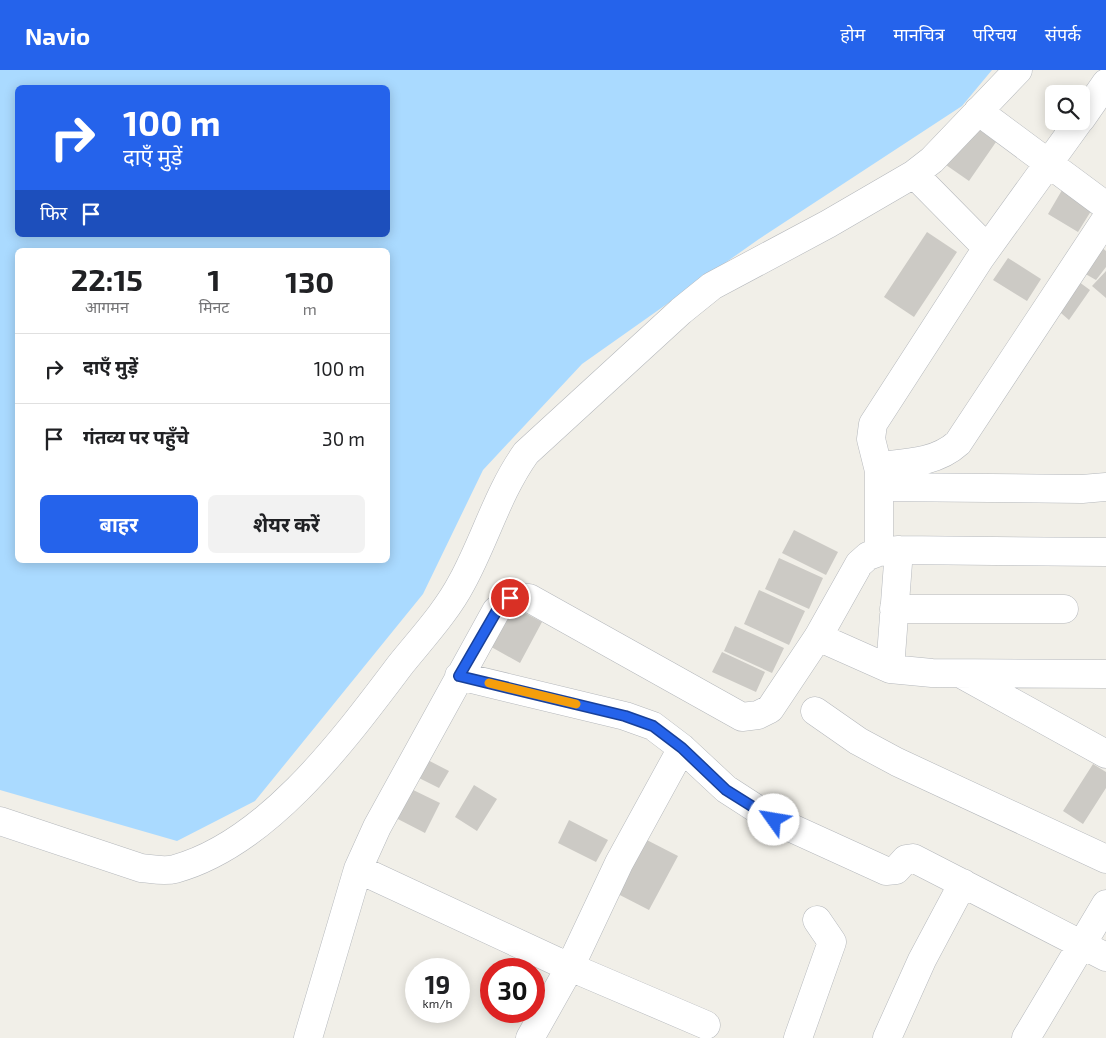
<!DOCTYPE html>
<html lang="hi">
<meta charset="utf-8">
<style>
:root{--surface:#fff;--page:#f2f2f2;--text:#202124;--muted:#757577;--line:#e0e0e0;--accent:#2563eb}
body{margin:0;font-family:"Exo 2","Noto Sans Devanagari",sans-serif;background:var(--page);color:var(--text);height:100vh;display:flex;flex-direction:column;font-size:19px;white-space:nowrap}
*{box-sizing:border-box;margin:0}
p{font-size:16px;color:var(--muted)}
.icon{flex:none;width:28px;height:28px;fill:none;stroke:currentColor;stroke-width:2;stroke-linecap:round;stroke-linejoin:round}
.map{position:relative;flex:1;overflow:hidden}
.details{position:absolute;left:15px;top:178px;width:375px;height:315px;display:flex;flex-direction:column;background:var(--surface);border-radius:8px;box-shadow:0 2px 12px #0003}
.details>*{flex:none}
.hud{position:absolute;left:15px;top:15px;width:375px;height:152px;border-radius:8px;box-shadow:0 2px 12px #0003;background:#2563eb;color:#fff;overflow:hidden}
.tools{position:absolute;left:1045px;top:15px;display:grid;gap:10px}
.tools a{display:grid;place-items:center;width:45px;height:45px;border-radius:8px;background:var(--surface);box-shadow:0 2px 12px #0003;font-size:25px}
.speed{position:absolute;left:405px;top:888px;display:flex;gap:10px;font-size:25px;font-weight:700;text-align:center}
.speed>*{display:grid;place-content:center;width:65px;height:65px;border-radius:50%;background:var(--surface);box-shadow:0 2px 12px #0003;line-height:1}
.speed small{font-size:12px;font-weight:400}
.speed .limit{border:8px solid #d22;background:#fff;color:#111}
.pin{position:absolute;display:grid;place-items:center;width:42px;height:42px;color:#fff;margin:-21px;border:2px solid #fff;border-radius:50%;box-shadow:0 1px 5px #0007}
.me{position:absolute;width:55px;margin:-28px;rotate:302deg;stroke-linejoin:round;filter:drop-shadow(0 0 4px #0008)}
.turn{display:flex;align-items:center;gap:18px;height:105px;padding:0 25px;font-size:22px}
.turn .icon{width:65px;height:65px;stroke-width:2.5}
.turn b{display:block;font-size:35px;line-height:42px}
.then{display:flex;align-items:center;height:48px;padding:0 25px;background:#0003;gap:10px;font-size:19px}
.eta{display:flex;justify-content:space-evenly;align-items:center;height:85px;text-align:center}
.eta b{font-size:30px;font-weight:700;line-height:35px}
.action{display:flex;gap:10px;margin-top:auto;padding:10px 25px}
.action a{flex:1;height:58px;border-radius:8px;background:var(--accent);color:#fff;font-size:20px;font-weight:700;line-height:58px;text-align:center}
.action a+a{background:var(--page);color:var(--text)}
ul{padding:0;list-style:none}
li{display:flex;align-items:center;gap:15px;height:70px;padding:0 25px;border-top:1px solid var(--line)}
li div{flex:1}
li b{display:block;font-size:19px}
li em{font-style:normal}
header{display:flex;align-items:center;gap:30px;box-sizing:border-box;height:70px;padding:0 25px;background:var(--accent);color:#fff}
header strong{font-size:24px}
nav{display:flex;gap:28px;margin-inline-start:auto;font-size:18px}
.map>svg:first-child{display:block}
.water{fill:#aadaff;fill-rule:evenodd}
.building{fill:#cccac5}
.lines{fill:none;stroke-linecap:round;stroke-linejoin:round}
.minor-casing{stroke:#b5b8bc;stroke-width:29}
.minor{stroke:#fff;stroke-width:28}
.route-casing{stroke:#184099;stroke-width:12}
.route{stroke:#2563eb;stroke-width:9}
.slow{stroke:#f59e0b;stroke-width:9}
</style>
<header>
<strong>Navio</strong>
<nav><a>होम</a><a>मानचित्र</a><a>परिचय</a><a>संपर्क</a></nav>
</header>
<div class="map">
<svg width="1106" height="968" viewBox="0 0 1106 968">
<rect width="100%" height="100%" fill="#f1efe8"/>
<path class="water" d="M0 0H992L962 36 759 169 582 294 483 400 423 524 255 731 177 771 0 720ZM18 18H388V165H18ZM18 180H388V490H18Z"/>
<path class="building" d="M974 56 996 72 969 111 946 95Z
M1065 115 1096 133 1078 162 1048 144Z
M927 162 957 182 914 247 884 227Z
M1100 176 1106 181V197L1096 210 1082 202Z
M1008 188 1041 209 1027 231 993 210Z
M1106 201V228L1092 216Z
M1075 209 1090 220 1069 250 1054 237Z
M794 460 838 482 826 505 782 483Z
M779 488 823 508 809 539 765 519Z
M759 520 805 541 789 575 744 554Z
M508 534 542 552 520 593 486 574Z
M735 556 784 578 772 603 724 581Z
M722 582 765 602 756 622 712 602Z
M418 685 449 701 439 718 409 703Z
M1093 694 1106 702V718L1083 754 1063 741Z
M474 715 497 729 477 761 455 747Z
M407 717 440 733 425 763 392 746Z
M569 750 608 770 596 792 558 773Z
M641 767 678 786 649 840 612 821Z"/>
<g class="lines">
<defs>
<path id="minor" d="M978 41 1106 136
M1081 49 1106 13
M914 104 987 178
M878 396C906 393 936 393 958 373L1106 149
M879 417 1082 419 1106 417
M879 482V401L871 369 873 354 981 187 1079 51
M894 539H1064
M818 567 890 599 932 603 1106 604
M890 599 899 480
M963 605 1106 684
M459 606 625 646 653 656 682 678 726 719 774 750 886 801 896 800 906 789 913 788 1106 887
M815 641 858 671 897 692 1106 789
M0 751 141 798C152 799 164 802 175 799 269 773 345 668 401 594 422 568 447 541 462 512 485 470 498 422 526 383L681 241 712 216 828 154 914 104 932 90 1018 0
M358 799 556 891 706 955
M308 968 358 799 377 757 496 541 510 528H529L742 647 758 645 770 639 818 567 859 494 868 486 879 482 899 480 1106 482
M530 968 570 897 619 793 682 678
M798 968 832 872 817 850
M887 968 922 890 963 813
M1026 968 1106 834"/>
</defs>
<use href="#minor" class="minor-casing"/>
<use href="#minor" class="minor"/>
</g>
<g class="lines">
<defs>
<path id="route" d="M510 528 496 542 459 606 625 646 653 656 682 678 726 720 774 750"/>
</defs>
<use href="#route" class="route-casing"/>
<use href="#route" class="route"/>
<path class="slow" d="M489 613 576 634"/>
</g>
</svg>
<div class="tools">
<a><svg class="icon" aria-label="search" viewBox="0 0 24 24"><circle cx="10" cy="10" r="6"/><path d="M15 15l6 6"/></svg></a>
</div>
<div class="speed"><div>19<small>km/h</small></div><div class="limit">30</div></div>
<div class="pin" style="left:510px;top:528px;background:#d93025"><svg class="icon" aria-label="arrive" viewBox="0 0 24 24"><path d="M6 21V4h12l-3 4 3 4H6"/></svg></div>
<svg class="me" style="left:774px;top:750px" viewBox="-20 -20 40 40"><circle r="19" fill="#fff"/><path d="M0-13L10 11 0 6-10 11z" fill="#2563eb"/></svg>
<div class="hud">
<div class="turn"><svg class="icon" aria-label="right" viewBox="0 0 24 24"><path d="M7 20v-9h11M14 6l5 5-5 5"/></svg><div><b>100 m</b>दाएँ मुड़ें</div></div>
<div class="then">फिर<svg class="icon" aria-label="arrive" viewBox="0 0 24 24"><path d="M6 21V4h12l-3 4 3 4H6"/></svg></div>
</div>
<section class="details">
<div class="eta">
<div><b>22:15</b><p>आगमन</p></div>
<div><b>1</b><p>मिनट</p></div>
<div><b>130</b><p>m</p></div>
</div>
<ul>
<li><svg class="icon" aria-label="right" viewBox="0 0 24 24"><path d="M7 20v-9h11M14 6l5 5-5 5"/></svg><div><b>दाएँ मुड़ें</b></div><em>100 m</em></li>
<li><svg class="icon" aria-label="arrive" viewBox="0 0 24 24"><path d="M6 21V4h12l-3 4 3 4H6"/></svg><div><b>गंतव्य पर पहुँचे</b></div><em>30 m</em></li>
</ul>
<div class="action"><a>बाहर</a><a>शेयर करें</a></div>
</section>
</div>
